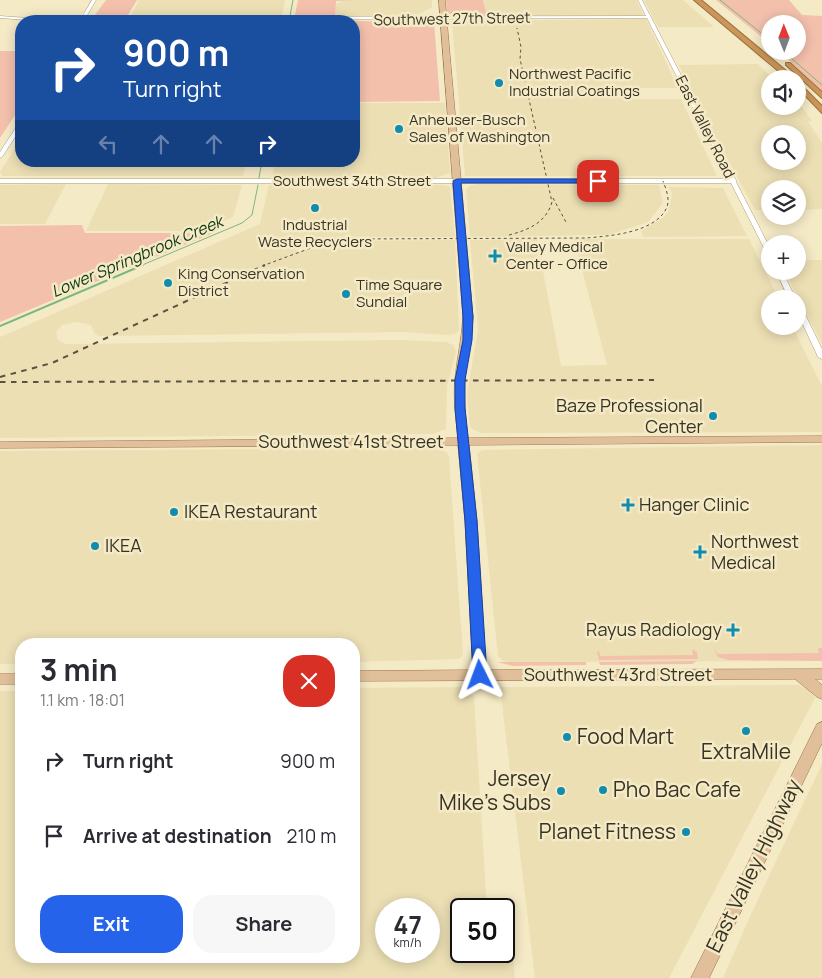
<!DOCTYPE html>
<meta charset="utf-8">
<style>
:root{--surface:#fff;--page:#f7f7f7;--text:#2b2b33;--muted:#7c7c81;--accent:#2563eb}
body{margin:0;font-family:Manrope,sans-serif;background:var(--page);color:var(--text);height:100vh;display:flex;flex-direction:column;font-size:19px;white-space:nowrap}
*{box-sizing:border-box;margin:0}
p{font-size:16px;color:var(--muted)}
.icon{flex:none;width:28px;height:28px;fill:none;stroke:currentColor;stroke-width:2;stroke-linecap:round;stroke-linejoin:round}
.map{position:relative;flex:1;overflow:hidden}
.side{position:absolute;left:15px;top:638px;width:345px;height:325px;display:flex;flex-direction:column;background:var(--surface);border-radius:20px;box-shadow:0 2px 12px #0003}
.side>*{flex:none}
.top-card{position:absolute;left:15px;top:15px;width:345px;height:152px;border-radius:20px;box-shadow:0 2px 12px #0003;background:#1a4fa0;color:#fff;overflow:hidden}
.needle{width:32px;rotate:359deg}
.fabs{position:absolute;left:761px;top:15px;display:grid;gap:10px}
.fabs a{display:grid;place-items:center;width:45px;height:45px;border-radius:50%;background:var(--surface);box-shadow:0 2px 12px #0003;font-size:25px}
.speed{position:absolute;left:375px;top:898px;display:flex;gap:10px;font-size:25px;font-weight:700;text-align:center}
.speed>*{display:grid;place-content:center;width:65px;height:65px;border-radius:50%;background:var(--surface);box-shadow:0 2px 12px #0003;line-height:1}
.speed small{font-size:12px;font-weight:400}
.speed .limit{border:2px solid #111;border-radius:8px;background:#fff;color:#111}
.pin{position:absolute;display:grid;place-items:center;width:42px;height:42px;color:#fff;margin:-21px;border-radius:10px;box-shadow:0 2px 8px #0006}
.me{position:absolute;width:55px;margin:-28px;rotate:357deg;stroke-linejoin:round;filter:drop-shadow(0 0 4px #0008)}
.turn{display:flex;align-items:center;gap:18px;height:105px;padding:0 25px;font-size:22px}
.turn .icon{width:65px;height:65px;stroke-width:2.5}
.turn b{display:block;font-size:35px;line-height:42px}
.lanes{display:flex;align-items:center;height:48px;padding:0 25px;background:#0003;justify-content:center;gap:25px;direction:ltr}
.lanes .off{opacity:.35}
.round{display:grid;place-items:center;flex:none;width:52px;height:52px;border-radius:20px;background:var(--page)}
.headline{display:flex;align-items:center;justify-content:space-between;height:85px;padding:0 25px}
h1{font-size:30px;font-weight:700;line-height:38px}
.button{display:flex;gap:10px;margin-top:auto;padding:10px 25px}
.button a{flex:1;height:58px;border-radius:20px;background:var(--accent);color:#fff;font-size:20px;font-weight:700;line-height:58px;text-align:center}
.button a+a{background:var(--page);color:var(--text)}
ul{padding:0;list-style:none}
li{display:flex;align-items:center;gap:15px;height:75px;padding:0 25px}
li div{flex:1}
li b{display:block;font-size:19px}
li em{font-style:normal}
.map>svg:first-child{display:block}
.built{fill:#ecdfb4;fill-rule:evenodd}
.green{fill:#f3c0ac}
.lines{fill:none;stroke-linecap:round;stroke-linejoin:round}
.stream-far1{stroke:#7cb77e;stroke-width:1}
.stream{stroke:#7cb77e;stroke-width:2}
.minor-casing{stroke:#aa9f7d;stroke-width:1}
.major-casing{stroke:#987346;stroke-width:1}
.highway-casing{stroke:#987346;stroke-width:2}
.minor{fill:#fff;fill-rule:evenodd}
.major{fill:#e1bf9a;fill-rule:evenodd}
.highway{fill:#cd9557;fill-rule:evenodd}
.rail-far1{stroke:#585341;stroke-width:1;stroke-dasharray:3 3;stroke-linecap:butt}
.rail{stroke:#585341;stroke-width:2;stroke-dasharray:5.5 5.5;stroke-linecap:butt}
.route{fill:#2563eb;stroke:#184099}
.poi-dot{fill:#108cae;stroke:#f5eac6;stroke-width:2}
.labels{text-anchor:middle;stroke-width:5;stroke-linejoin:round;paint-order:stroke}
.far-street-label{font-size:15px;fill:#373325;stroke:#f5eac6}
.far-poi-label{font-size:15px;fill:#373325;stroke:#f5eac6;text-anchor:start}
.far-water-label{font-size:16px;font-style:italic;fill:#0d3812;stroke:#f5eac6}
.poi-label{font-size:18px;fill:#373325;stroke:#f5eac6;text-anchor:start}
.street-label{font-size:18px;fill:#373325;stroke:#f5eac6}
.near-poi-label{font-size:21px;fill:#373325;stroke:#f5eac6;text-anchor:start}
.near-street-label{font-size:21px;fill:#373325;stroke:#f5eac6}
</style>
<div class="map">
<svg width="822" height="978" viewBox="0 0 822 978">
<rect width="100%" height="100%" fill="#f5eac6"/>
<path class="built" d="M139 0H285L282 15 131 16Z
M345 0H432V7L419 14 403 18H335L336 4Z
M483 0H636L643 14 639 16 487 17Z
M644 0H683L714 27H658Z
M646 19 678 88H628L632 99H681L717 176H465L452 21Z
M758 64 774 79H770V106H798V101L812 121 808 122 822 142V209L798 210V189H770V210H755L694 97 679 65ZM770 134H798V161H770Z
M354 103H445L450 173 435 178H272L275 161H354Z
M21 139V161H247L243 176H3L0 172Z
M66 184 45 224H0V185Z
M108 184 242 185 233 217 202 231H86Z
M477 184 659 185 663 203 648 222 608 235 470 237 466 190 469 186Z
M269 185H443L450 187 455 237H355L317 243 295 250 299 252 323 245 349 241 455 240 459 330 455 334 448 335 403 332 99 336 95 334 91 325 77 322 62 325 56 332 58 340 66 344 400 340 446 342 453 345 456 352 447 386 446 429 433 434 0 438V337L260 224Z
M669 187 723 188 747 236 643 237 641 231 664 217 669 210 672 194Z
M537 239 561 366 607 365 574 239H749L779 299H770V326H792L822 386V432L481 433 474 430 470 427 467 394 478 330 470 240Z
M798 260H822V344L784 271H798Z
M822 445V661L510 662 503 661 498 656 477 454 482 450Z
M431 448 446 452 449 457 463 655 459 659 354 662V644H21V664H0V451Z
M799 685 808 690 815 698 669 978H535L500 687Z
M461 687 468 689 474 698 487 909H461V951H504V919H509L515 978H0V691H21V956H354V688ZM386 909H429V951H386Z
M822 764V978H723L752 912Z"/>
<path class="green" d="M106 0H137L128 15H95Z
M298 0H356L336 1 335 18 295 15Z
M446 0H483L487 17 447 15Z
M716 0H789L802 15 822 16V91L779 51H798V24H770V44Z
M89 20H281L88 21Z
M354 21 434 22 440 101 354 102Z
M0 51H21V106L0 138Z
M82 225 85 233H213L0 322V226Z
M714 648 718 654 819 653 818 648H822V661L728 660 718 657Z
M692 649 697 652 698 659 599 660 597 652 599 651 600 656 693 655Z
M697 661 692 664 600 665 599 662Z
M497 662H586V665L513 666Z"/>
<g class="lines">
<path class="stream-far1" d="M720 0 770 40
M290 16 293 0
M783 51 822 85
M259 178 262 161
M140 266 242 223 252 215 258 185"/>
<path class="stream" d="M0 326 143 265"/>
<defs>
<path id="minor" d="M92 0H96L86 17 646 16 638 0H642L735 179 737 181 736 182 770 248V256L767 254 731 183H0V179H729L647 18 85 20 80 21V20H28L0 18V16L28 18 82 17Z
M21 122V128L2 157 0 158V152L19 123Z
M776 271H782L796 299H789Z
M798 306 802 308 822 349V359L818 357 798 314Z"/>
<path id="major" d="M439 0H445L473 317C472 338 467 358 465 379 463 399 466 419 468 438L822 436V442L469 445 477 521 486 670 822 669V679H815L822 685V699L817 697 795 679 354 681V671L473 670 465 521 458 445 0 448V442L458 438C456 419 453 399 455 379 457 358 462 338 463 317Z
M0 674H21V684H0Z
M822 722V743L709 978H691L817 724Z"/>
<path id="highway" d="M694 0H701L796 79H788Z
M786 63H790L822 92V98L786 65Z
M798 82 822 106V113L798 88Z"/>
</defs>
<use href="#minor" class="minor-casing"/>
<use href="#major" class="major-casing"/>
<use href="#highway" class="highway-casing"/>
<use href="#minor" class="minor"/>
<use href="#major" class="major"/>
<use href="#highway" class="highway"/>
<path class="rail-far1" d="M553 198 567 224
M509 235C528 230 546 223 552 202L520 59 521 47 517 28
M262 266 319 245 352 239 586 238C609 236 656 233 667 207 670 199 666 189 663 181"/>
<path class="rail" d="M0 377 52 363 265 265
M0 382 654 380"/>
</g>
<path class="route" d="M457 179H598L602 181 598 183H461L473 317 472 340 465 380V408L477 521 487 675 485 679H475L473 675 465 521 455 408V380L463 340V317L453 181Z"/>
<g class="poi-dot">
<circle cx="499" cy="83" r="5"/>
<circle cx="399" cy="129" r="5"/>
<circle cx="315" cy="208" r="5"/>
<path d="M492.5 248.5h5v5h5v5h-5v5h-5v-5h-5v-5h5z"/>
<circle cx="168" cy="283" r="5"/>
<circle cx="346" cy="294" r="5"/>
<circle cx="713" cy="416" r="5"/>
<path d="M625.5 497.5h5v5h5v5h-5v5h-5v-5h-5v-5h5z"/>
<circle cx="174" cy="512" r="5"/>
<circle cx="95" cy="546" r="5"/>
<path d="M697.5 544.5h5v5h5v5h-5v5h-5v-5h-5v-5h5z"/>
<path d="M730.5 622.5h5v5h5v5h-5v5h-5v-5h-5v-5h5z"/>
<circle cx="746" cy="731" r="5"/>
<circle cx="567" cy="737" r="5"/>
<circle cx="603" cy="790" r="5"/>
<circle cx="561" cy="791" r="5"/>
<circle cx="686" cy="832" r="5"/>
</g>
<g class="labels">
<g class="far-street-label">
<text transform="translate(452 19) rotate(-1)" y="5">Southwest 27th Street</text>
<text transform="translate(705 127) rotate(63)" y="5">East Valley Road</text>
<text x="352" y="186">Southwest 34th Street</text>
</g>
<g class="far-poi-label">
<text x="509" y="79">Northwest Pacific<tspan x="509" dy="17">Industrial Coatings</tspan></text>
<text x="409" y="125">Anheuser-Busch<tspan x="409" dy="17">Sales of Washington</tspan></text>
<text x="315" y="230" text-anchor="middle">Industrial<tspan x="315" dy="17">Waste Recyclers</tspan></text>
<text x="506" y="252">Valley Medical<tspan x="506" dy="17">Center - Office</tspan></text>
<text x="178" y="279">King Conservation<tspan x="178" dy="17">District</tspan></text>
<text x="356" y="290">Time Square<tspan x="356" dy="17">Sundial</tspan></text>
</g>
<g class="far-water-label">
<text transform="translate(137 256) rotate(-23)" y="6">Lower Springbrook Creek</text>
</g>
<g class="poi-label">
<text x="703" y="412" text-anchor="end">Baze Professional<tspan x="703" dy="21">Center</tspan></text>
<text x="639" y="511">Hanger Clinic</text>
<text x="184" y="518">IKEA Restaurant</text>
<text x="711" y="548">Northwest<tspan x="711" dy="21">Medical</tspan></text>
<text x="105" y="552">IKEA</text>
<text x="722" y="636" text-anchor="end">Rayus Radiology</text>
</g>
<g class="street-label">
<text x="351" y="448">Southwest 41st Street</text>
<text x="618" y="681">Southwest 43rd Street</text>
</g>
<g class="near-poi-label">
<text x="577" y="744">Food Mart</text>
<text x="746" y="759" text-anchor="middle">ExtraMile</text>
<text x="551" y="786" text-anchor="end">Jersey<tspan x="551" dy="24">Mike's Subs</tspan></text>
<text x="613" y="797">Pho Bac Cafe</text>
<text x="676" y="839" text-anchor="end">Planet Fitness</text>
</g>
<g class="near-street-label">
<text transform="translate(754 866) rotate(-64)" y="7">East Valley Highway</text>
</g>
</g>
</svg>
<div class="fabs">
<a><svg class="needle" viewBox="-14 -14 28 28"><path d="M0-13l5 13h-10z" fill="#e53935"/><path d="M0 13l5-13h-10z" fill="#7c7c81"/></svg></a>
<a><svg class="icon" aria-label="sound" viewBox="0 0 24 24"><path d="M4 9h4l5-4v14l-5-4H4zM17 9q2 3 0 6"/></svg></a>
<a><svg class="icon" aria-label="search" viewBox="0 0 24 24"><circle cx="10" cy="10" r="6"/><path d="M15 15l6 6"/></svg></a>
<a><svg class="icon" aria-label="layers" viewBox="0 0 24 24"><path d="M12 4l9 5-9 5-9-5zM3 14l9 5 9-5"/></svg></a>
<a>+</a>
<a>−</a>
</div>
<div class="speed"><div>47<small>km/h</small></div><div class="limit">50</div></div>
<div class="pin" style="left:598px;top:181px;background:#d93025"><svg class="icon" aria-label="arrive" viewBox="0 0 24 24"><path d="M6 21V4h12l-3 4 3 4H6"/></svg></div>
<svg class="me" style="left:480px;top:675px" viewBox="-20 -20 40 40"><path d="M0-17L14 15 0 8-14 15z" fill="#2563eb" stroke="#fff" stroke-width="4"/></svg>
<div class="top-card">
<div class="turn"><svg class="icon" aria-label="right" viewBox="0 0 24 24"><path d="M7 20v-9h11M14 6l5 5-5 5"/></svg><div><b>900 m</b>Turn right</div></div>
<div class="lanes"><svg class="icon off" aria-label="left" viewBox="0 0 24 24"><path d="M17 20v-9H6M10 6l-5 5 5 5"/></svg><svg class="icon off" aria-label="ahead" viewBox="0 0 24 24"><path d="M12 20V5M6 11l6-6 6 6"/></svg><svg class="icon off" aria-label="ahead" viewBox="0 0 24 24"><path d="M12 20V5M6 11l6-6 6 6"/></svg><svg class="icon" aria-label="right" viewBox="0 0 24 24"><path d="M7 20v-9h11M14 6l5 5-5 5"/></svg></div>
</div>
<section class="side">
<div class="headline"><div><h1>3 min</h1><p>1.1 km · 18:01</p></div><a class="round" style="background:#d93025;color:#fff"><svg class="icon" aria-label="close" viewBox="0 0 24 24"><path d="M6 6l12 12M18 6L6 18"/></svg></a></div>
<ul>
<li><svg class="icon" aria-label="right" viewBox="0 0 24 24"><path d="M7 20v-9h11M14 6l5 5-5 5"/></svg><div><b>Turn right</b></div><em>900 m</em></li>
<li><svg class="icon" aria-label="arrive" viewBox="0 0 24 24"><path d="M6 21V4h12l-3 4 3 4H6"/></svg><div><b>Arrive at destination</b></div><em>210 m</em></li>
</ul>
<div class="button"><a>Exit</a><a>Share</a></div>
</section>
</div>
